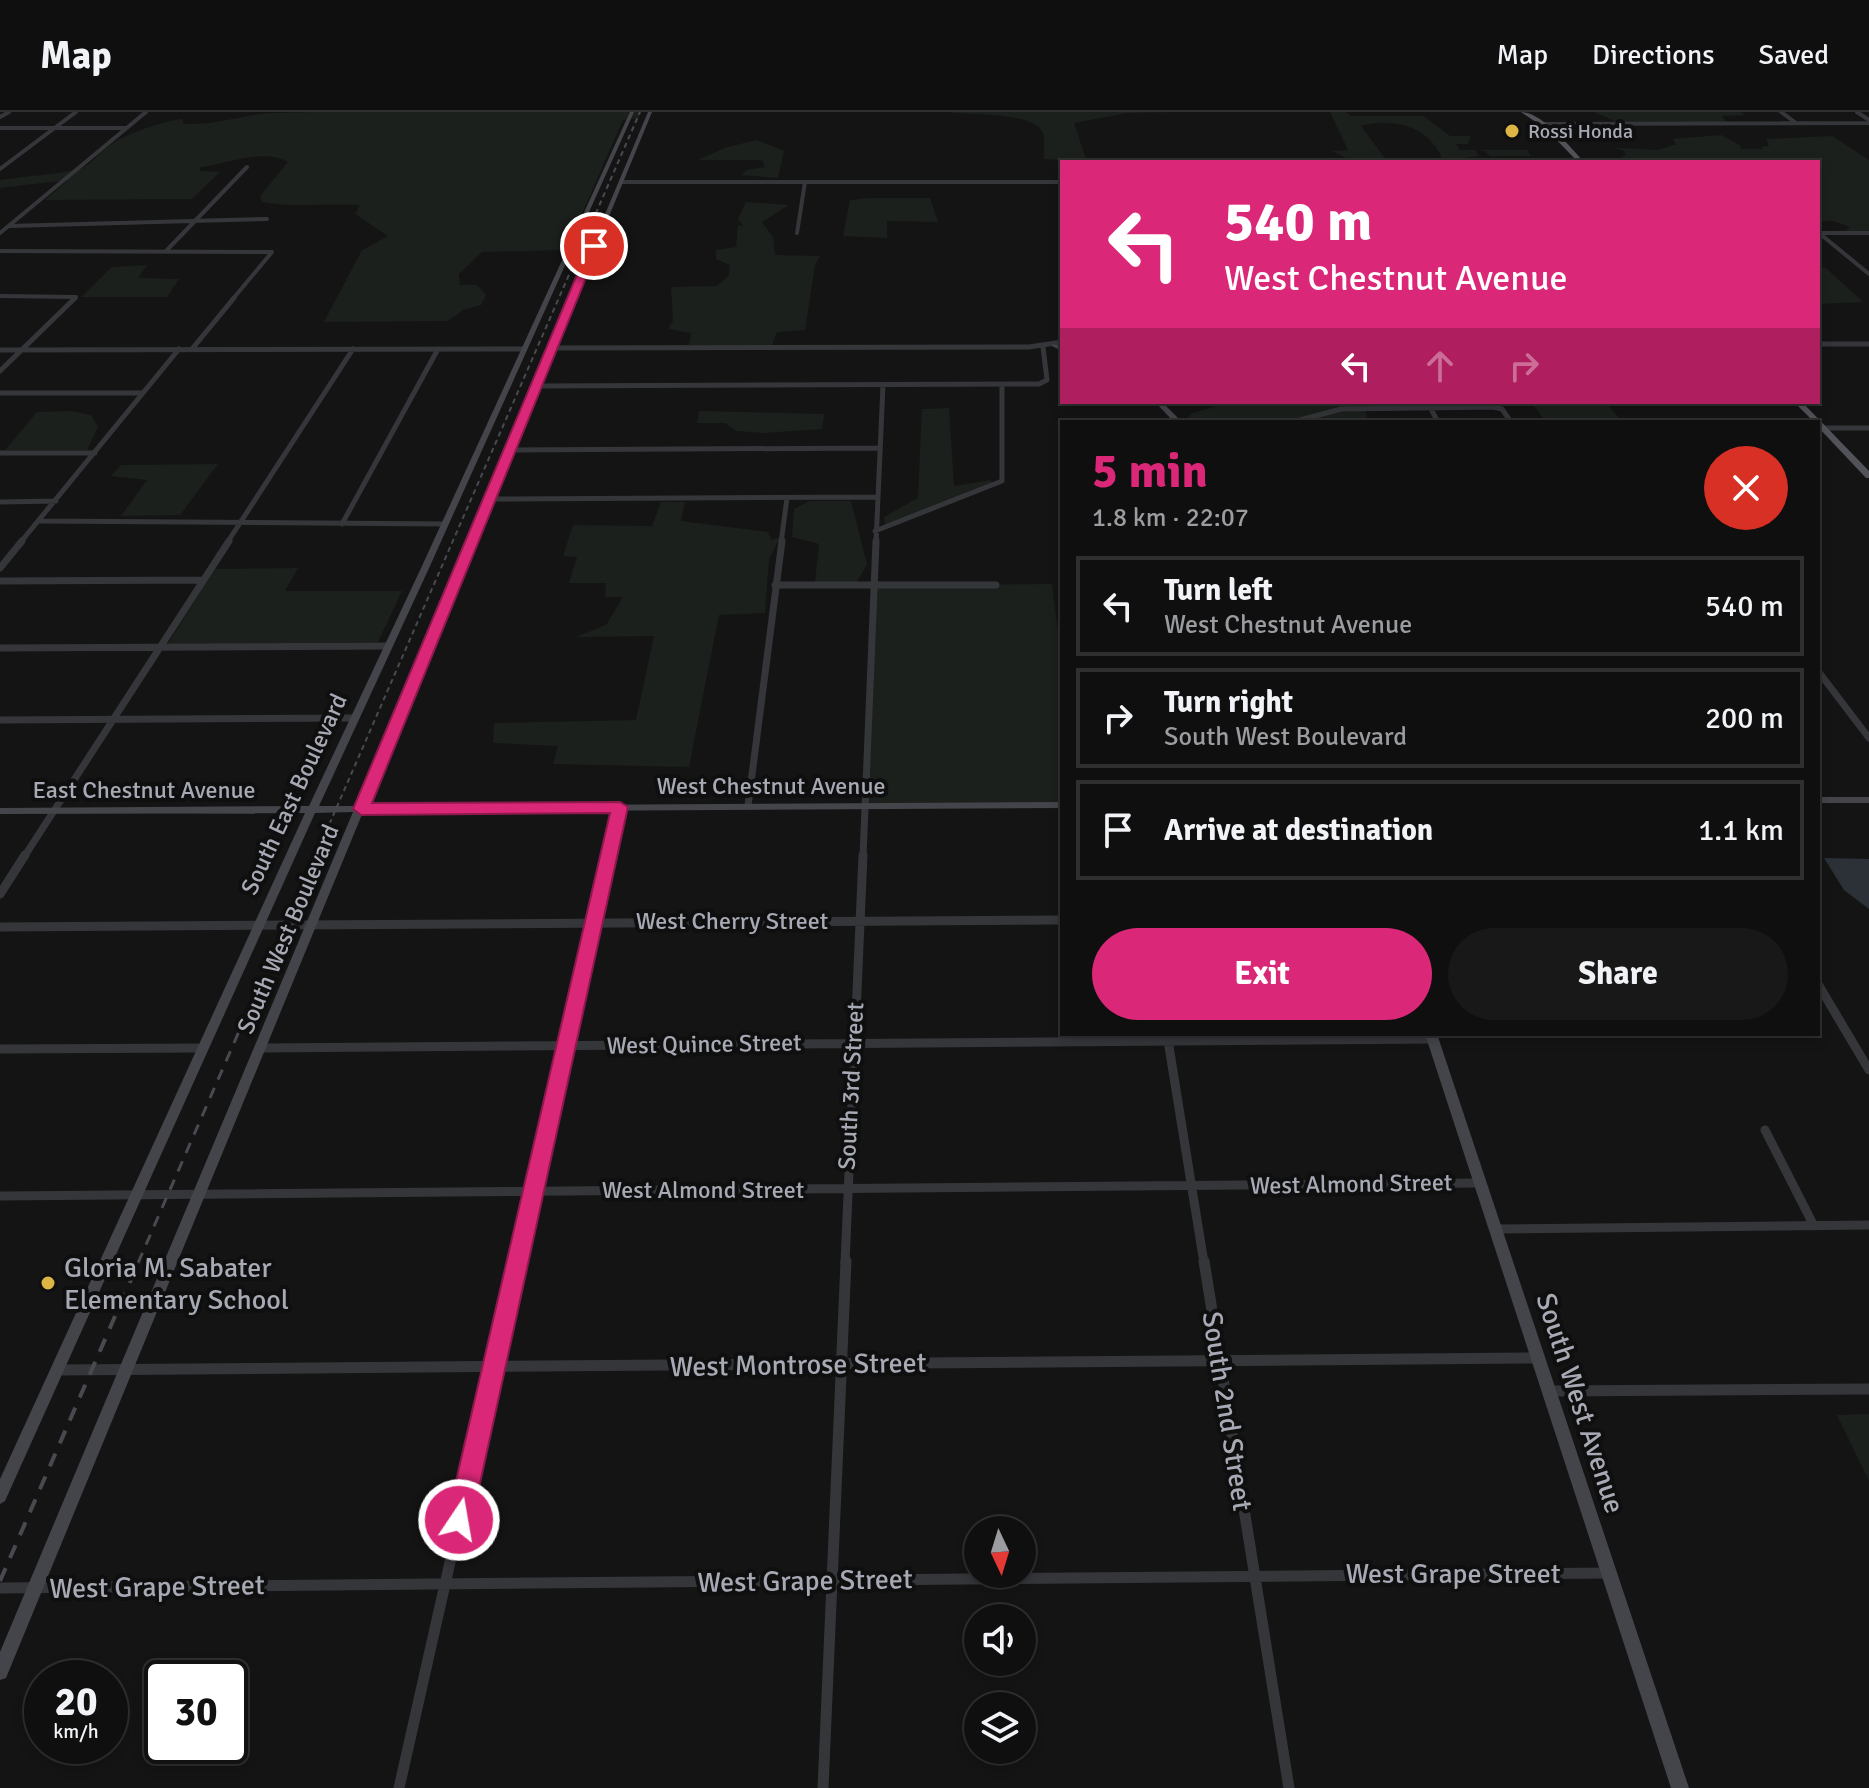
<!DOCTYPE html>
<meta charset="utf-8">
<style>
:root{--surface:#0f0f10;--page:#181819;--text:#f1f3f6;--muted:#9b9c9f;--line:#2f2f30;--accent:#db2777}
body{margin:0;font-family:Signika,sans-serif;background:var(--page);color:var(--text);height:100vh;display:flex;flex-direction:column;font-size:30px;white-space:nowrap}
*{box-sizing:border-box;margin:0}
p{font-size:26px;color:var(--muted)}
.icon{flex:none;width:44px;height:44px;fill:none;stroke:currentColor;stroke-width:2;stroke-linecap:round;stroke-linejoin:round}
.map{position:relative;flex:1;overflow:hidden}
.sheet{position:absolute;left:1060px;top:308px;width:760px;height:616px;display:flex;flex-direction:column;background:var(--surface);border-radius:0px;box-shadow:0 4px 12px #0003,0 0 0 2px var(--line)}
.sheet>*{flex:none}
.top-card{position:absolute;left:1060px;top:48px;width:760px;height:244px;border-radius:0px;box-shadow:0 4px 12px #0003,0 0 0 2px var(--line);background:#db2777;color:#fff;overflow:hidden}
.needle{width:52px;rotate:176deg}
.tools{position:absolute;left:964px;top:1404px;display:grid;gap:16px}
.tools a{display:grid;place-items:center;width:72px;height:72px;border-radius:50%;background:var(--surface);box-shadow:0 4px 12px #0003,0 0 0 2px var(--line);font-size:40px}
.speed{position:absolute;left:24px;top:1548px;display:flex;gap:16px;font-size:40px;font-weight:700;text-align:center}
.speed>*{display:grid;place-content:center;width:104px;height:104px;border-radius:50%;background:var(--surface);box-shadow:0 4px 12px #0003,0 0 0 2px var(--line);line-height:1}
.speed small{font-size:20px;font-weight:400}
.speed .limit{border:4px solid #111;border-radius:12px;background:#fff;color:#111}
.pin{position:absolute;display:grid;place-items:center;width:68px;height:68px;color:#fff;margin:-34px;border:4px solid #fff;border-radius:50%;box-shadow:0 2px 8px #0007}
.me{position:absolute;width:88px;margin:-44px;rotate:12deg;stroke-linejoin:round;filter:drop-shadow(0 0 6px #0008)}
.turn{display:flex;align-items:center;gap:28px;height:168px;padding:0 32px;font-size:36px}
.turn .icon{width:104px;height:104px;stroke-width:2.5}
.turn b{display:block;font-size:56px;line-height:68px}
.lanes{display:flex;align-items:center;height:76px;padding:0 32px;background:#0003;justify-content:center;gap:40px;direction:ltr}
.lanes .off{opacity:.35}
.round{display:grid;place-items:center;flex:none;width:84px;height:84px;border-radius:42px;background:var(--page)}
.overview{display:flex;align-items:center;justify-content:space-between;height:136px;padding:0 32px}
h1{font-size:48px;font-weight:700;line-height:60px;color:var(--accent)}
.primary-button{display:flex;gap:16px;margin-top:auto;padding:16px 32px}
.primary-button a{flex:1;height:92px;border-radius:48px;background:var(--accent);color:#fff;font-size:32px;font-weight:700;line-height:92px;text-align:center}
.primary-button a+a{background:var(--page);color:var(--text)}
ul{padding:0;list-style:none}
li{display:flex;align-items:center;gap:24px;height:100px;margin:0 16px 12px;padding:0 16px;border:4px solid var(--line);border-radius:0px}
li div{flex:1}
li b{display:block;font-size:30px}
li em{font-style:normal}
header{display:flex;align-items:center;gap:48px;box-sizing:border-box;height:112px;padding:0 40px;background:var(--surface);border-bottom:2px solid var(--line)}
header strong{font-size:38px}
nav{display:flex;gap:44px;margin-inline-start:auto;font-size:28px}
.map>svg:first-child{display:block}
.green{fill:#1b201c}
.water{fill:#2c3138}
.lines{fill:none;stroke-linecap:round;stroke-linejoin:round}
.street-far4{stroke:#35363a;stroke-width:4}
.street-far3{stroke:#35363a;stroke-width:5}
.street-far2{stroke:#35363a;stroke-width:7}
.street-far1{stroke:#35363a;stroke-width:9}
.street{stroke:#35363a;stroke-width:11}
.secondary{fill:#44454a;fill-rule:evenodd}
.primary{fill:#525359;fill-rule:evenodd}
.rail-far2{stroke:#494a4f;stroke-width:2;stroke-dasharray:5 4;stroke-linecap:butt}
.rail-far1{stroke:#494a4f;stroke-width:3;stroke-dasharray:11 9;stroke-linecap:butt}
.rail{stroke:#494a4f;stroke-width:4;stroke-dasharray:14 11;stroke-linecap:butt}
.route{fill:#db2777;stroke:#8e194d;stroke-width:2}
.poi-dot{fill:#ddb545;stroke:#0f0f10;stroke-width:3}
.labels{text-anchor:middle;stroke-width:8;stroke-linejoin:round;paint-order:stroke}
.far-poi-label{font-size:20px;fill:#a7aab4;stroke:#0f0f10;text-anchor:start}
.street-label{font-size:24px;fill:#a7aab4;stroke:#0f0f10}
.near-poi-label{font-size:28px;fill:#a7aab4;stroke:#0f0f10;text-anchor:start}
.near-street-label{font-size:28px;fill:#a7aab4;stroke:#0f0f10}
</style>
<header>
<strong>Map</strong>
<nav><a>Map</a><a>Directions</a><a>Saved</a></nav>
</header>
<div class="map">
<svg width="1869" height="1676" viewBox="0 0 1869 1676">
<rect width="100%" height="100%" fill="#141415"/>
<path class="green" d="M312 0H641L639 6 623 8 566 138 482 140 459 162 460 173H477L486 183 481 193 463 198 448 209 324 210 362 138 388 124 355 102 360 93C325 91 296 96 262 90L260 84 288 50C262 36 227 52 200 55V59L220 60 192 87 45 88 68 68 0 76V68C26 64 55 63 80 57 90 54 100 40 109 34 125 22 162 9 182 7L184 12C207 13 231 7 254 3 273 0 293 1 312 0Z
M946 0H1179L1127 1 1074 11 1087 50 1044 47C1043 40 1045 28 1043 21 1036 0 968 3 946 0Z
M1330 0H1346L1351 4H1424L1450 24H1471L1468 32H1456L1460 38H1527L1531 44H1490L1485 39 1475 38 1479 44 1443 49C1431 15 1394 5 1361 14L1387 49H1352L1332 39 1348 38Z
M1594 0H1741L1745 3 1722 4 1726 10H1617Z
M1721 23 1740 33 1741 37H1763L1761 35 1769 34 1766 27 1832 24 1869 48V120L1846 119 1850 115 1834 109H1818V50L1632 48 1621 45 1626 43 1624 39 1615 36 1659 38 1676 32 1673 27Z
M757 28 784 39 778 66 741 63 747 58 765 55 762 48H698L727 35Z
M868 86H930L938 110 887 109V126L843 124 850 88Z
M746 90 789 93 762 110 773 125 775 143 820 144 815 153 805 218 777 220 772 233H689L691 221 668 217 673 209 671 175 717 174 729 163 730 153 716 147V138L736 135 738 113 744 115 738 107Z
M147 153 138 166 179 167 167 185H81L112 155Z
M1818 156H1826L1863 190 1818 192Z
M1229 290H1362L1369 310H1182L1193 301Z
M1531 290H1605L1623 310H1546Z
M949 296 954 374 991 368 992 373 885 413 884 405 918 386 922 297Z
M71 299 91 303 98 315 87 338H5L37 300Z
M699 299 824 302 822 317 764 321 736 319 725 311H697Z
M218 352 180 403 121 404 147 368 111 364 121 353Z
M810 389H851L867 452 857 470H815L819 432 792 425 794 397Z
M661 390H685L681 409 768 420 771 428 780 425 769 447 765 501 719 503 689 655 553 652 558 634 493 631 494 611 636 608 654 524 576 525 606 513 623 485H605L606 471H569L577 445 563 444 573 413 652 414Z
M298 456 285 479H402L378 530 167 533 215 457Z
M1052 472 1062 551V694L863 695 872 473Z
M1869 1302V1369L1837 1303Z"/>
<path class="water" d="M1824 746 1869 747V797L1844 778Z"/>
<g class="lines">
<path class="street-far4" d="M1781 0 1796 11
M1857 0 1869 8
M0 5 9 0
M1543 12 1869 11
M0 16H126
M0 57 76 0
M621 70H1062
M9 114 267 107
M0 121 146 0
M797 121 805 70
M1819 121 1869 162
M1819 121H1869
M167 138 247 55
M0 139 272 140 232 188
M0 184 76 185 73 188"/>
<path class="street-far3" d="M1818 232H1869
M551 236 1029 235 1062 230
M192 237 234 186
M0 238 524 237
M0 259 75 186
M536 274 1039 272 1047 268 1043 235
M0 281H142
M1430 295 1438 310
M1293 310 1341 297 1493 295 1502 297 1511 310
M1823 316H1869
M510 338 879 336
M0 341H95
M489 387 876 385
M0 390 56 389
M40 409 446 412
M342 412 438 237
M875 419 1002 369V273
M20 431 179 237
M227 431 353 237
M781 431 787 386
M876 431 883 273"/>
<path class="street-far2" d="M0 456 22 429
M0 469 202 468
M775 473H996
M0 536 387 534
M1818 559 1869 626
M0 608 355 606
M748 694 782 429
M24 745 229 429
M609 745 620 695
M863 745 876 429"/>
<path class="street-far1" d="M0 782 25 743
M0 815 1062 808
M1818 872 1869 958
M1167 922 1204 1151
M263 936 1433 927
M0 937 203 936
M1765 1018 1814 1114
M0 1084 1481 1071
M1496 1117 1869 1113
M517 1151 609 743
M845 1151 863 743"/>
<path class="street" d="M1204 1149 1289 1676
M57 1258 1538 1246
M1550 1279 1869 1277
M0 1476 1610 1461
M399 1676 518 1149
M823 1676 846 1149"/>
<path class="secondary" d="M630 0H634L430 454 319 694H356L648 0H652L366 694 1062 690V696L363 700 6 1566 0 1568V1540L353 700 315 701 5 1389 0 1392V1367L305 701 0 702V696L309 694 422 454Z
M1052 232 1062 234V239L1052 234Z
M1155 290H1162L1182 310H1174Z
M1818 685H1869V691H1818Z
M1425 922H1437L1689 1676H1671Z"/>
<path class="primary" d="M1521 0C1543 1 1570 35 1584 50H1578L1546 17Z
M1794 290H1802L1869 359V366H1866L1818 315V310H1814Z"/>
<path class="rail-far2" d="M315 745 640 0"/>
<path class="rail-far1" d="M138 1151 316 743"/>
<path class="rail" d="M0 1469 139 1149"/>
</g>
<path class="route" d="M594 131 599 134 372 691 620 690 628 695 472 1408 468 1417 459 1421 450 1417 447 1408 610 701 361 703 353 697 589 134Z"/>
<g class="poi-dot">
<circle cx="1512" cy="19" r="8"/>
<circle cx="48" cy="1171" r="8"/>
</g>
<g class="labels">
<g class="far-poi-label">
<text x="1528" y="26">Rossi Honda</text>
</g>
<g class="street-label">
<text x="771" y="682">West Chestnut Avenue</text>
<text x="144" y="686">East Chestnut Avenue</text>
<text transform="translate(294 682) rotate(-65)" y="8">South East Boulevard</text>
<text x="732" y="817">West Cherry Street</text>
<text transform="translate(288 817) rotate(-67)" y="8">South West Boulevard</text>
<text transform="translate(704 932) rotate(-1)" y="8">West Quince Street</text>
<text transform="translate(851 974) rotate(-87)" y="8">South 3rd Street</text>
<text transform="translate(1351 1072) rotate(-1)" y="8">West Almond Street</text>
<text x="703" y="1086">West Almond Street</text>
</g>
<g class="near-poi-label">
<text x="64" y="1165">Gloria M. Sabater<tspan x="64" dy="32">Elementary School</tspan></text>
</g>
<g class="near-street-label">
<text transform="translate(798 1252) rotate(-1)" y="10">West Montrose Street</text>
<text transform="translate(1581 1291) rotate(72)" y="10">South West Avenue</text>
<text transform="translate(1228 1299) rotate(81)" y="10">South 2nd Street</text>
<text x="1453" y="1471">West Grape Street</text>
<text transform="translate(805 1468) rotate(-1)" y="10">West Grape Street</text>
<text transform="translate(157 1474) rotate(-1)" y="10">West Grape Street</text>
</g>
</g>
</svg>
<div class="tools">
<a><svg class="needle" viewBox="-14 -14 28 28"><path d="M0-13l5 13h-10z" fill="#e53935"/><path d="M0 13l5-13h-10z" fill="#9b9c9f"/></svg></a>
<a><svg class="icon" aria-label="sound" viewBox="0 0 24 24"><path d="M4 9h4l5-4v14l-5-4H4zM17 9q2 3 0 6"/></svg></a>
<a><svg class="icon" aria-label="layers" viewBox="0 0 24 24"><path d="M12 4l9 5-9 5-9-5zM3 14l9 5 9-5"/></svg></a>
</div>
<div class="speed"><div>20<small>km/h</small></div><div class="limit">30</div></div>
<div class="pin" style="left:594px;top:134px;background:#d93025"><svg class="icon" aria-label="arrive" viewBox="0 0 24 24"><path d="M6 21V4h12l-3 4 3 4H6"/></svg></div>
<svg class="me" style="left:459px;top:1408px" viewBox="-20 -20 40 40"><circle r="17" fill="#db2777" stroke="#fff" stroke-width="3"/><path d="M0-11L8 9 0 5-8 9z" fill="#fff"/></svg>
<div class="top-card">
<div class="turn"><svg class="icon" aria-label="left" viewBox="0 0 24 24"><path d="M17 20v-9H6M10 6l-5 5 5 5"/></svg><div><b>540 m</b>West Chestnut Avenue</div></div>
<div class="lanes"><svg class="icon" aria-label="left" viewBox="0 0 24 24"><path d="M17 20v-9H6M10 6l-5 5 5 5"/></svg><svg class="icon off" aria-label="ahead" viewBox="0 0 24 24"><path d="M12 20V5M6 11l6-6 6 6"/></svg><svg class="icon off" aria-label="right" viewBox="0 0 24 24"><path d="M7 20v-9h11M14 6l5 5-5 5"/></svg></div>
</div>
<section class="sheet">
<div class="overview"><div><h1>5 min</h1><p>1.8 km · 22:07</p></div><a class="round" style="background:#d93025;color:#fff"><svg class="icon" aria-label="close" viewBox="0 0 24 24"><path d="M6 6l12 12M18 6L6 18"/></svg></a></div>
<ul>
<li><svg class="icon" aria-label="left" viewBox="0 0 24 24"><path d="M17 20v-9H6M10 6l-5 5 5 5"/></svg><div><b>Turn left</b><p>West Chestnut Avenue</p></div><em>540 m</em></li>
<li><svg class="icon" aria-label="right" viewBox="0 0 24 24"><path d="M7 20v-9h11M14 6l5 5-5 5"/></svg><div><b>Turn right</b><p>South West Boulevard</p></div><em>200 m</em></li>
<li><svg class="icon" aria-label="arrive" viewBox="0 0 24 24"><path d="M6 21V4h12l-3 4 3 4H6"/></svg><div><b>Arrive at destination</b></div><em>1.1 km</em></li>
</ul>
<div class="primary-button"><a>Exit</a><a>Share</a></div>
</section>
</div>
